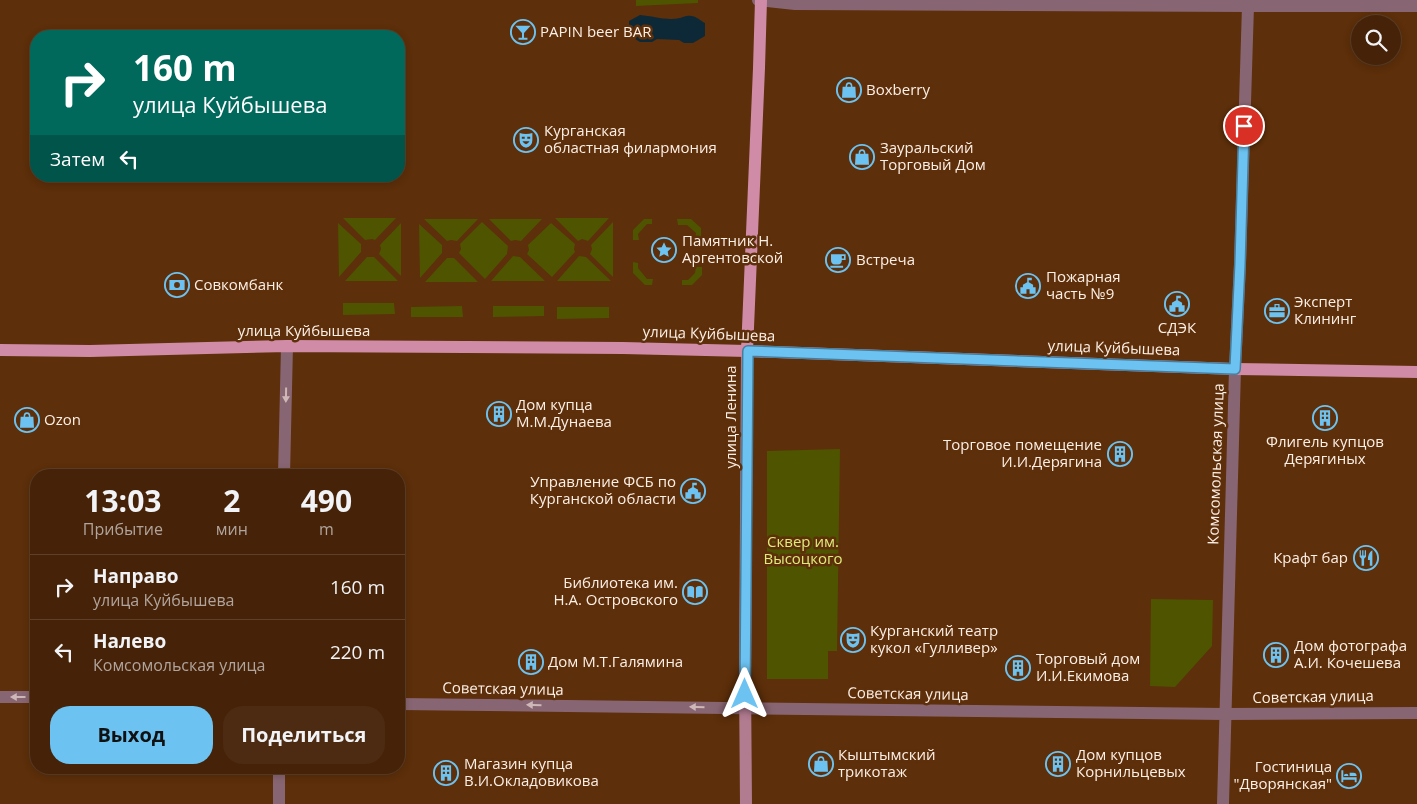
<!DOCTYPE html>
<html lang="ru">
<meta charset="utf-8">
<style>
:root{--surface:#462308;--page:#4d2b12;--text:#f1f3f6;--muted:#b0a49c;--line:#5e4029;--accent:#6cc3f2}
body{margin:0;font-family:"Open Sans",sans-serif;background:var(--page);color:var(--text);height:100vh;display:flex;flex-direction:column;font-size:19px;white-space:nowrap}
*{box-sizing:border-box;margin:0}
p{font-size:16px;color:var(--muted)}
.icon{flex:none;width:28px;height:28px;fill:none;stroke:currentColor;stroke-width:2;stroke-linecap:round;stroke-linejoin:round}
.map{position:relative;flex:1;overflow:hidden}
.side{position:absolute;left:30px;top:469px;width:375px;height:305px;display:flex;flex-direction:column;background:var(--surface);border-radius:20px;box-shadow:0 2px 8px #0003,0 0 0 1px var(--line)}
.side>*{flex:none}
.top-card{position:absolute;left:30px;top:30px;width:375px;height:152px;border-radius:20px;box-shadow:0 2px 8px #0003,0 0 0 1px var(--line);background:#00695c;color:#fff;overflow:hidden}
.tools{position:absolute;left:1351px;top:15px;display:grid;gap:10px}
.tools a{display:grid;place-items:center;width:50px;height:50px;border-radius:50%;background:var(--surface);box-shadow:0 2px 8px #0003,0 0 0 1px var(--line);font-size:25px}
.pin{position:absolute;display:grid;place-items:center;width:42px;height:42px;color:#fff;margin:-21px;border:2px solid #fff;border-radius:50%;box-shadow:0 1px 5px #0007}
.me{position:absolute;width:55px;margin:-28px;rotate:0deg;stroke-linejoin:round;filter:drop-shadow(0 0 4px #0008)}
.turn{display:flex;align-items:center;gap:18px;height:105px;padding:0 20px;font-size:22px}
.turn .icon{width:65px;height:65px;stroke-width:2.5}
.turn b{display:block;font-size:35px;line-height:42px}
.then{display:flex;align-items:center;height:48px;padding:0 20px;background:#0003;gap:10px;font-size:19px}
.eta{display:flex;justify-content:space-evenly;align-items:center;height:85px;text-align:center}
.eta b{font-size:30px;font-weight:700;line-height:35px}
.button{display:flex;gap:10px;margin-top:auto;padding:10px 20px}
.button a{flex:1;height:58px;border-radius:20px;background:var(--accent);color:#111;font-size:20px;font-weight:700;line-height:58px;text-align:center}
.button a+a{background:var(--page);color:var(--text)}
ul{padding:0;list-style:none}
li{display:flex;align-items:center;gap:15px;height:65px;padding:0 20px;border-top:1px solid var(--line)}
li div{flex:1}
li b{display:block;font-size:19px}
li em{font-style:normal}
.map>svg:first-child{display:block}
.green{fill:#4e5400}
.water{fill:#0d2938}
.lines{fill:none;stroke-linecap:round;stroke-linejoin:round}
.minor{stroke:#886572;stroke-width:12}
.tertiary{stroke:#886572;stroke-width:12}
.secondary{stroke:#b17b90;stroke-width:12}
.primary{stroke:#d08ba6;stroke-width:12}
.oneway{fill:#ceb8b7}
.route-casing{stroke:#467f9d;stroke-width:12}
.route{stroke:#6cc3f2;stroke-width:9}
.labels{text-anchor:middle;stroke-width:5;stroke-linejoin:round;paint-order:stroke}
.poi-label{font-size:15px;fill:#fdefe5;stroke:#5d2f0a;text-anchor:start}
.street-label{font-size:15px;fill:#fdefe5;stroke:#5d2f0a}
.park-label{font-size:15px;fill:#dfeb7b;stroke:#5d2f0a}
</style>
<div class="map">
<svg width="1417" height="804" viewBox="0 0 1417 804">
<rect width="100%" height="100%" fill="#5d2f0a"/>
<path class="green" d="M636 0H698V3L636 6Z
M343 218H396L375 240 372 239 365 240Z
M555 218H609L588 241 582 239 578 241Z
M424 219H478L457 241 451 240 447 241Z
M489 219H542L521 241 515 240 511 241Z
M644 219H652V224H647L638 234 639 240H633V230Z
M677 219H691L701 228V242H695L696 233 687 225H678Z
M482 222 508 246 507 254 485 279 459 253 461 249 460 244Z
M613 222V277L590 254 592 249 591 245Z
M338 223 361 244V252L339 277Z
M401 223V276L379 254 381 249 380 245Z
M551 223 575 244 574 249 575 252 552 277 527 254 529 250 528 245Z
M419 224 442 245V253L420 278Z
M513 256 520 257 545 281H491Z
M579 256 586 257 611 281H557Z
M367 257H374L398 281H345Z
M447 258H454L478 282H425Z
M633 262 638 263V268L647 279H653L652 285H645L633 273Z
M696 267H702V275L692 285H682V280H688L695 273Z
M343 303H394L395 314 343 315Z
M462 306 463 317H411V307Z
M493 306H544V316L493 317Z
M557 307H609V318L557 319Z
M840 449 837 651H828V679H767V451Z
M1151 599 1213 600 1212 646 1175 687 1150 686Z"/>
<path class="water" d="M640 15C653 16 667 21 680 18 684 17 687 15 691 16 696 16 701 21 705 23V36L693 43H684L679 40 657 39 652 42H640L629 35V21Z"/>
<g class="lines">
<path class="minor" d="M1248 6H1417"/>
<path class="tertiary" d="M758 0 795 4 1248 6 1240 264 1235 369 1223 804
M284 475 287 346
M0 697H36
M399 704 1225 714 1417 713
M279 768V804"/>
<path class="secondary" d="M746 804 745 681 747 351"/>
<path class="primary" d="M0 350 90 351 287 346 623 348 747 351 1235 369 1417 372
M747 351 759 68 761 0"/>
</g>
<defs><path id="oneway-solid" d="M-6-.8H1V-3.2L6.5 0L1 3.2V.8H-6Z" transform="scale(1.25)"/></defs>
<g class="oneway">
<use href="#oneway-solid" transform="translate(286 395) rotate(91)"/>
<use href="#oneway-solid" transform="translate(18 697) rotate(-180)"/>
<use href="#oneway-solid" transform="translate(534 705) rotate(-179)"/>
<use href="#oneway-solid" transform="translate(697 707) rotate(-179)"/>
</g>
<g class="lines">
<defs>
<path id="route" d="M745 694 748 351 1235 369 1240 264 1244 126"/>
</defs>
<use href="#route" class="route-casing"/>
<use href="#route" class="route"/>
</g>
<defs>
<symbol id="bar-ring" viewBox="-11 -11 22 22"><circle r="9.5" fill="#5d2f0a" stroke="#6cc3f2" stroke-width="1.5"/><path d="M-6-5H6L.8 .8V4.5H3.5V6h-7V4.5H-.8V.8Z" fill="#6cc3f2"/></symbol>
<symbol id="shop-ring" viewBox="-11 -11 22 22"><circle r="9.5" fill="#5d2f0a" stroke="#6cc3f2" stroke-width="1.5"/><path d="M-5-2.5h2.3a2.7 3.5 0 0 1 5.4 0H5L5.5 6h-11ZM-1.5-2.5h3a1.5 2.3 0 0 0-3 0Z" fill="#6cc3f2"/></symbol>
<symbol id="theatre-ring" viewBox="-11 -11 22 22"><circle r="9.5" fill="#5d2f0a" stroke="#6cc3f2" stroke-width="1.5"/><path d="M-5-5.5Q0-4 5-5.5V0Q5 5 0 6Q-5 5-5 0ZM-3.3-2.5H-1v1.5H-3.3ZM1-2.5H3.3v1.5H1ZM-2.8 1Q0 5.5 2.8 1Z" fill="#6cc3f2"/></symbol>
<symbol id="sight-ring" viewBox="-11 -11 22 22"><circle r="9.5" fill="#5d2f0a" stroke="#6cc3f2" stroke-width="1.5"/><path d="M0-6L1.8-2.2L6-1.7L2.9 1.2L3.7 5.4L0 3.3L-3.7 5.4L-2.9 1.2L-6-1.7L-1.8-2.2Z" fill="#6cc3f2"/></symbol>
<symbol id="cafe-ring" viewBox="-11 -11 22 22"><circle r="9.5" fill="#5d2f0a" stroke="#6cc3f2" stroke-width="1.5"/><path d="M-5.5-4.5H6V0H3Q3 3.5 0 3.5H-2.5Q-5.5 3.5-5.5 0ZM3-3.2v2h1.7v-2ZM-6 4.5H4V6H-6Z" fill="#6cc3f2"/></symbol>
<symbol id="bank-ring" viewBox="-11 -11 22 22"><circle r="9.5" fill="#5d2f0a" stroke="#6cc3f2" stroke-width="1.5"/><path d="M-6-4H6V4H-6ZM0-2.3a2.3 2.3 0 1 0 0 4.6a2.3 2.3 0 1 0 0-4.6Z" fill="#6cc3f2"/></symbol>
<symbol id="civic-ring" viewBox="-11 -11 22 22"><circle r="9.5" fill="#5d2f0a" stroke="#6cc3f2" stroke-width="1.5"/><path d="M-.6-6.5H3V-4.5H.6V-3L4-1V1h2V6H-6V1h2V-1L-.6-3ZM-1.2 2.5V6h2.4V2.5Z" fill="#6cc3f2"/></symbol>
<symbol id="office-ring" viewBox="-11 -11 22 22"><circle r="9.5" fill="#5d2f0a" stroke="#6cc3f2" stroke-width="1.5"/><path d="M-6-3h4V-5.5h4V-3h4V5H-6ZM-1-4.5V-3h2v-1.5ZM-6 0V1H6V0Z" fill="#6cc3f2"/></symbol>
<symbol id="building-ring" viewBox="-11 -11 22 22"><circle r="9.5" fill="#5d2f0a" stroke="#6cc3f2" stroke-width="1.5"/><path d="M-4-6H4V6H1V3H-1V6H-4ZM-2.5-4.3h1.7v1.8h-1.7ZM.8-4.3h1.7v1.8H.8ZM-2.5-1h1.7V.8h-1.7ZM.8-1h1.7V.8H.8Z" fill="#6cc3f2"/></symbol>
<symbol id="restaurant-ring" viewBox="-11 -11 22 22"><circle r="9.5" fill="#5d2f0a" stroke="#6cc3f2" stroke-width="1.5"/><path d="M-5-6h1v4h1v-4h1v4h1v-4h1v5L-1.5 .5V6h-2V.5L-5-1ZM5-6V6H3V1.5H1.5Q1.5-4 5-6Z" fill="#6cc3f2"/></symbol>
<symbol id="library-ring" viewBox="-11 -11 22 22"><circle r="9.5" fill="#5d2f0a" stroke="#6cc3f2" stroke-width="1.5"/><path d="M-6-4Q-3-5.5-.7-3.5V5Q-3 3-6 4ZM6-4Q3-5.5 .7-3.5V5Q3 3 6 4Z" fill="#6cc3f2"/></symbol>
<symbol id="hotel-ring" viewBox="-11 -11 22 22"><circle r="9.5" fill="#5d2f0a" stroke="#6cc3f2" stroke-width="1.5"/><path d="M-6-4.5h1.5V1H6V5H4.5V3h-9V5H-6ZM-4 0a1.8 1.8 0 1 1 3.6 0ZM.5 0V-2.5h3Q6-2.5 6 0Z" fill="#6cc3f2"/></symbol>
</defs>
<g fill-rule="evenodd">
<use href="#bar-ring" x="509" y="18" width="28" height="28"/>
<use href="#shop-ring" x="835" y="76" width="28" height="28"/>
<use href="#theatre-ring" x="512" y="126" width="28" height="28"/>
<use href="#shop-ring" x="848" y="143" width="28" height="28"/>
<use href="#sight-ring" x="650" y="236" width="28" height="28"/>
<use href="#cafe-ring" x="824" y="246" width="28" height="28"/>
<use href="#bank-ring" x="163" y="271" width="28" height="28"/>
<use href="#civic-ring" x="1014" y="272" width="28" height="28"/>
<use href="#civic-ring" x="1163" y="290" width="28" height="28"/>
<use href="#office-ring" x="1263" y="297" width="28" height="28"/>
<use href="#building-ring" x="485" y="400" width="28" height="28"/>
<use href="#building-ring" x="1311" y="404" width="28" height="28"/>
<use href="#shop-ring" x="13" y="406" width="28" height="28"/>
<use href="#building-ring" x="1106" y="440" width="28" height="28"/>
<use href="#civic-ring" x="679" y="477" width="28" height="28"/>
<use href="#restaurant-ring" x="1352" y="544" width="28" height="28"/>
<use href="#library-ring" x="681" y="578" width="28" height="28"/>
<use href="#theatre-ring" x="839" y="626" width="28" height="28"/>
<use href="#building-ring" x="1262" y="641" width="28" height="28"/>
<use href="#building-ring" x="517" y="648" width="28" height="28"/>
<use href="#building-ring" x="1004" y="654" width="28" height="28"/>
<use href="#shop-ring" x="807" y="750" width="28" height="28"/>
<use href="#building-ring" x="1044" y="750" width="28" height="28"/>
<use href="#building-ring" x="432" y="759" width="28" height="28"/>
<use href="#hotel-ring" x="1335" y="762" width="28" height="28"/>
</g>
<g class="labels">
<g class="poi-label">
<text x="540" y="37">PAPIN beer BAR</text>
<text x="866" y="95">Boxberry</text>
<text x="544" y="136">Курганская<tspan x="544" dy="17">областная филармония</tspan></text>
<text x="880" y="153">Зауральский<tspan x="880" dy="17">Торговый Дом</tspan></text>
<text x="682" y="246">Памятник Н.<tspan x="682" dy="17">Аргентовской</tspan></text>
<text x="856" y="265">Встреча</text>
<text x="1046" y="282">Пожарная<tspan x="1046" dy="17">часть №9</tspan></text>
<text x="194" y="290">Совкомбанк</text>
<text x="1294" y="307">Эксперт<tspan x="1294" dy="17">Клининг</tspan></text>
<text x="1177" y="333" text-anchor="middle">СДЭК</text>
<text x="516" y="410">Дом купца<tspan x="516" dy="17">М.М.Дунаева</tspan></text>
<text x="44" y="425">Ozon</text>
<text x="1325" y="447" text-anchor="middle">Флигель купцов<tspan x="1325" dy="17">Дерягиных</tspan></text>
<text x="1102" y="450" text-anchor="end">Торговое помещение<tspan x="1102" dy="17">И.И.Дерягина</tspan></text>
<text x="676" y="487" text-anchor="end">Управление ФСБ по<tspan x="676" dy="17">Курганской области</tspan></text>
<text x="1348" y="563" text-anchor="end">Крафт бар</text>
<text x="678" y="588" text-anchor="end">Библиотека им.<tspan x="678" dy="17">Н.А. Островского</tspan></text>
<text x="870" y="636">Курганский театр<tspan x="870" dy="17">кукол «Гулливер»</tspan></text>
<text x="1294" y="651">Дом фотографа<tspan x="1294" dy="17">А.И. Кочешева</tspan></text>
<text x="1036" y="664">Торговый дом<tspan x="1036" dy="17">И.И.Екимова</tspan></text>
<text x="548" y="667">Дом М.Т.Галямина</text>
<text x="838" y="760">Кыштымский<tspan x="838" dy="17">трикотаж</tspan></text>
<text x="1076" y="760">Дом купцов<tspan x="1076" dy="17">Корнильцевых</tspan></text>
<text x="464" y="769">Магазин купца<tspan x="464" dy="17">В.И.Окладовикова</tspan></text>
<text x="1332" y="772" text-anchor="end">Гостиница<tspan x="1332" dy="17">"Дворянская"</tspan></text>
</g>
<g class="street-label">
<text x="304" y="336">улица Куйбышева</text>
<text transform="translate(709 334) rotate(2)" y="5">улица Куйбышева</text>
<text transform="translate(1114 348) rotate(2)" y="5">улица Куйбышева</text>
<text transform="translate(731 417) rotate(-90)" y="5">улица Ленина</text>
<text transform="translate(1216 464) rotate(-88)" y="5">Комсомольская улица</text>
<text transform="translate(503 689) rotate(1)" y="5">Советская улица</text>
<text transform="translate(908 694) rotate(1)" y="5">Советская улица</text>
<text transform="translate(1313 697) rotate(-1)" y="5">Советская улица</text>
</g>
<g class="park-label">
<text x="803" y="547">Сквер им.<tspan x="803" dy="17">Высоцкого</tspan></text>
</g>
</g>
</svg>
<div class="tools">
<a><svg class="icon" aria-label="search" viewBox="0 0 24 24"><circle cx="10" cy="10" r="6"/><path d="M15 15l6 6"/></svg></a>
</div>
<div class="pin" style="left:1244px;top:126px;background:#d93025"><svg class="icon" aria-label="arrive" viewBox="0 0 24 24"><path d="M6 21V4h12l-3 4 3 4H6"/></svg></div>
<svg class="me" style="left:745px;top:694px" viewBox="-20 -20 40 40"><path d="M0-17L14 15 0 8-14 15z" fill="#6cc3f2" stroke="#fff" stroke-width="4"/></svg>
<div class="top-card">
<div class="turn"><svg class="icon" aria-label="right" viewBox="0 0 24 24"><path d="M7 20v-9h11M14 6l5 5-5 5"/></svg><div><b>160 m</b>улица Куйбышева</div></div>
<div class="then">Затем<svg class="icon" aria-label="left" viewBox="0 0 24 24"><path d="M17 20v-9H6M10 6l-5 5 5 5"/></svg></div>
</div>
<section class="side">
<div class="eta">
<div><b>13:03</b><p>Прибытие</p></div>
<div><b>2</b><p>мин</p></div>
<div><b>490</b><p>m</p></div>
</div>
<ul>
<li><svg class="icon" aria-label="right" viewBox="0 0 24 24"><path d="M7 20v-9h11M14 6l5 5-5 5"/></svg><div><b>Направо</b><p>улица Куйбышева</p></div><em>160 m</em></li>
<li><svg class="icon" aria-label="left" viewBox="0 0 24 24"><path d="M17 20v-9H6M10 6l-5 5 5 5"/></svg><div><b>Налево</b><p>Комсомольская улица</p></div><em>220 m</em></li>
</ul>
<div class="button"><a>Выход</a><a>Поделиться</a></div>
</section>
</div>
